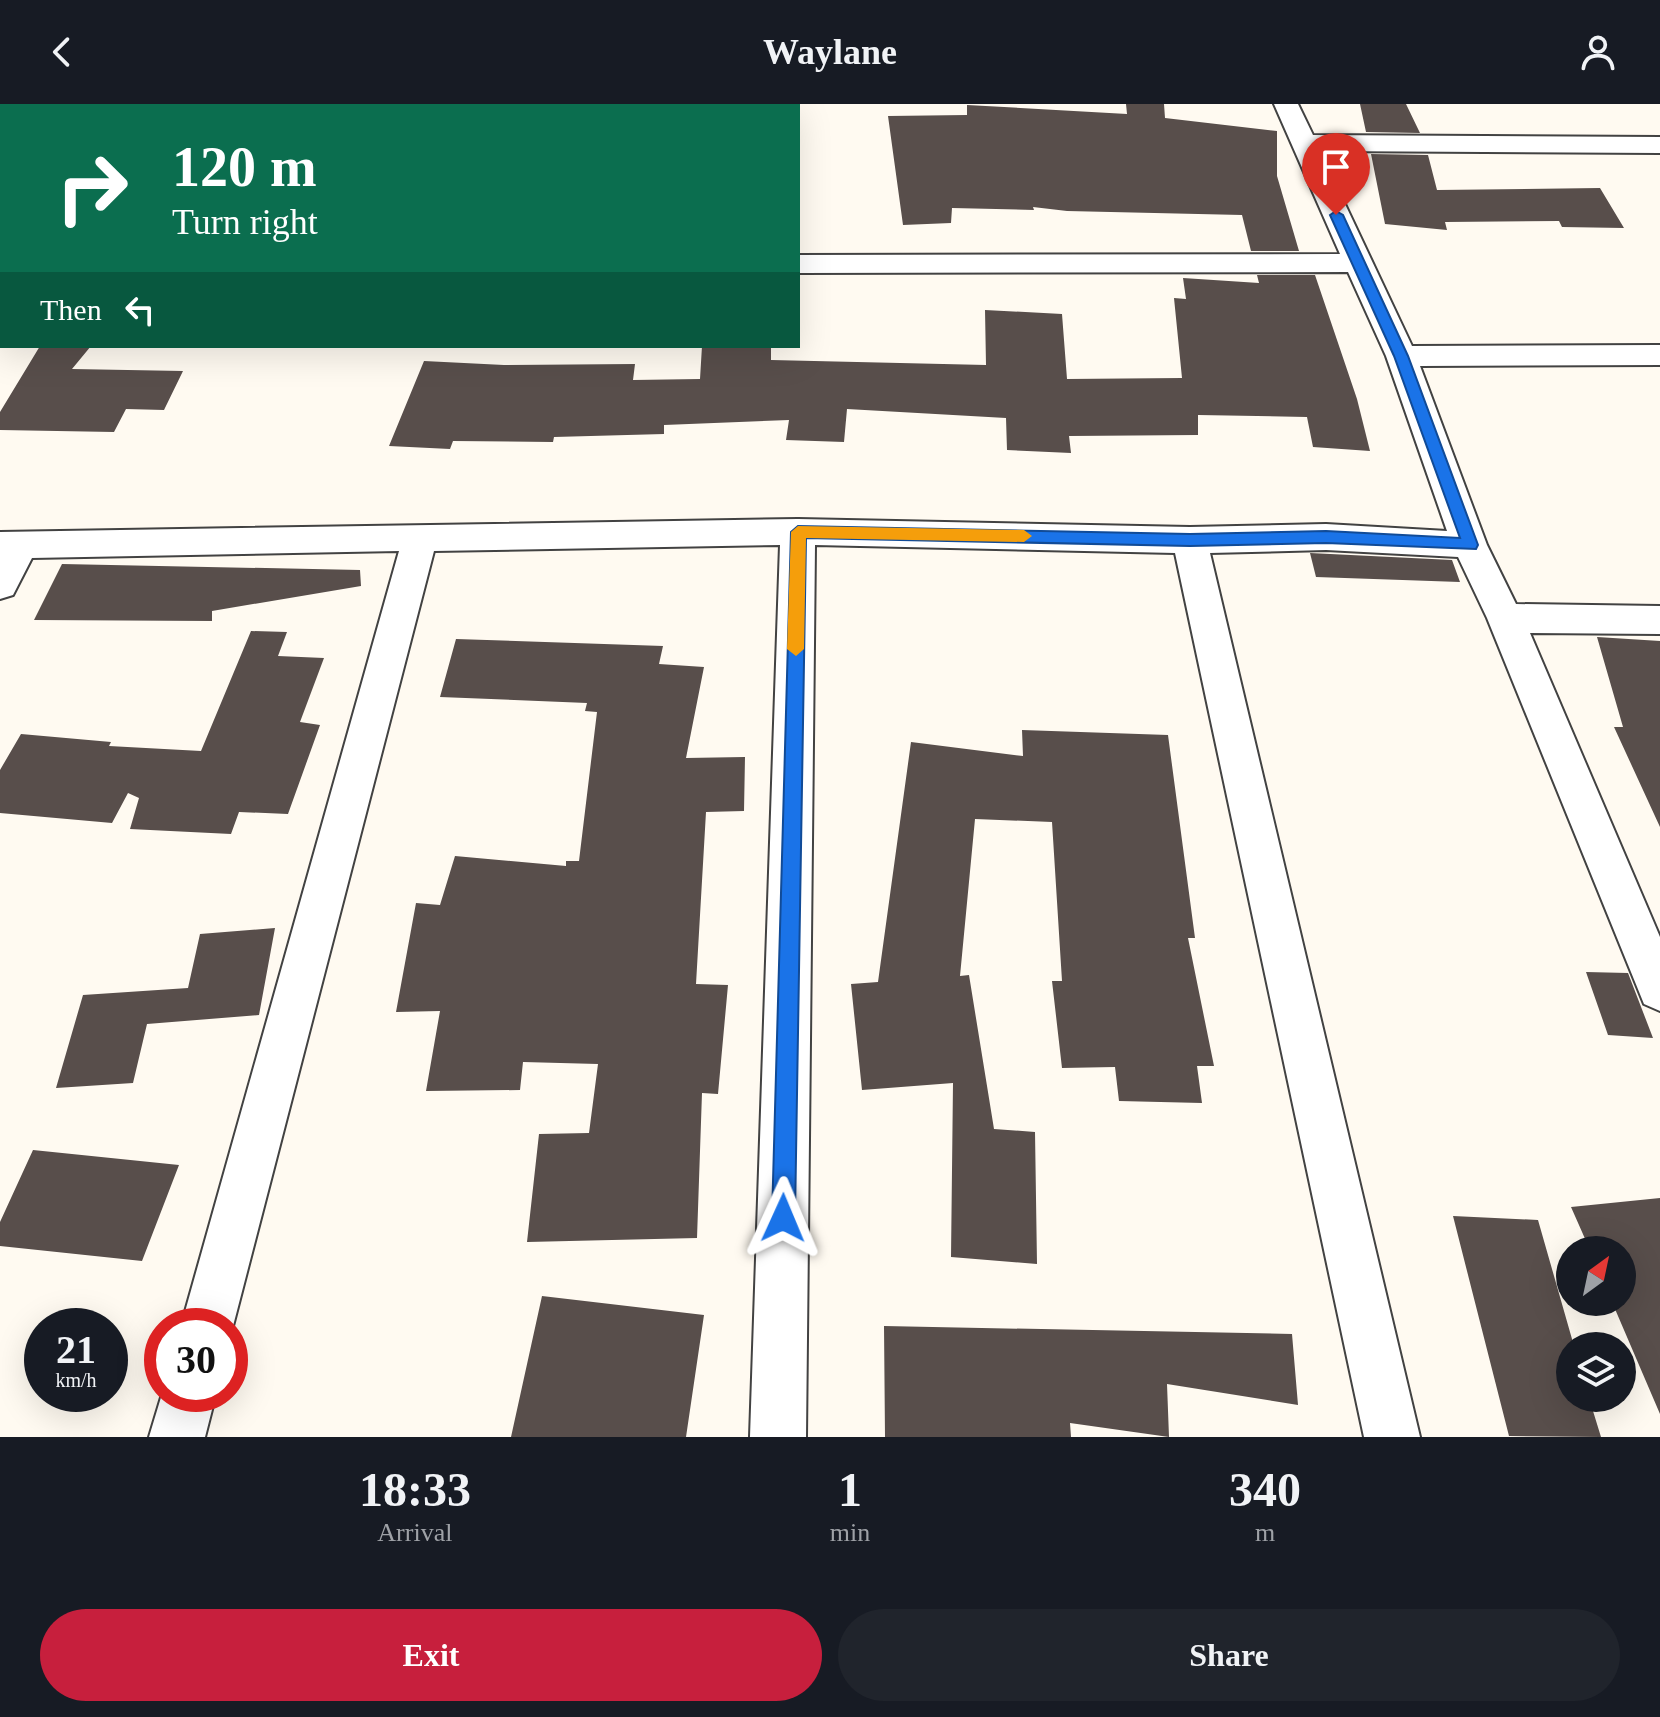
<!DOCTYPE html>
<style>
:root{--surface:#171b24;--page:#20242c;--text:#f1f3f6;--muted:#9ea1a6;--accent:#c71f3d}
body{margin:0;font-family:"Times New Roman",serif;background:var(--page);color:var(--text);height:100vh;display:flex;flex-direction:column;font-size:30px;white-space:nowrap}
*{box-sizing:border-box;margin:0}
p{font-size:26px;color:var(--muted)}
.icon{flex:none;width:44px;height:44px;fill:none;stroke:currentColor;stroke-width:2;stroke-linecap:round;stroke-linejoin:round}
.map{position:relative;height:1333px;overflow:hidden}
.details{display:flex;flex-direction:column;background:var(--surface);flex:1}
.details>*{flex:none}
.top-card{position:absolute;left:0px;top:0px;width:800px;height:244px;box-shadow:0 8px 32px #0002;background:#0b6e4f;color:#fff;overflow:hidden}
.needle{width:52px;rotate:33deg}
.fabs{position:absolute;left:1556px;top:1132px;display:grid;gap:16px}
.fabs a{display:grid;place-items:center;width:80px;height:80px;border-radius:50%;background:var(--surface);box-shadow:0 8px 32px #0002;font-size:40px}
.speed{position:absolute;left:24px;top:1204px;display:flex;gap:16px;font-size:40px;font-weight:700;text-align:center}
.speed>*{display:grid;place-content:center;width:104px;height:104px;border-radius:50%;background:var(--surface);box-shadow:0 8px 32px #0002;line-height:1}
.speed small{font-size:20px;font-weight:400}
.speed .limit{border:12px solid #d22;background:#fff;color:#111}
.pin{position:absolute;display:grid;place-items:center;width:68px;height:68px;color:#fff;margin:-82px -34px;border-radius:50% 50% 50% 0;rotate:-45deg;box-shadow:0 0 8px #0007}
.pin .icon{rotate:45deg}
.me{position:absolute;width:88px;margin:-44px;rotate:1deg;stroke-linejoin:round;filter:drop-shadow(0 0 6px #0008)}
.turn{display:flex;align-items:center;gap:28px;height:168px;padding:0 40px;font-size:36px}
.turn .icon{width:104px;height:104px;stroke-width:2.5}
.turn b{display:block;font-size:56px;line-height:68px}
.then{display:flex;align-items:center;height:76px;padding:0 40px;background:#0003;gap:16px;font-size:30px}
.eta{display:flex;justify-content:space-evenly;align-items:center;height:136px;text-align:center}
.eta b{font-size:48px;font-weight:600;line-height:56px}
.primary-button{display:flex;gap:16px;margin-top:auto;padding:16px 40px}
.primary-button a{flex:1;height:92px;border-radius:48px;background:var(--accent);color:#fff;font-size:32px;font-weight:600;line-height:92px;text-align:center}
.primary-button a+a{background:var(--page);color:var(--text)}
header{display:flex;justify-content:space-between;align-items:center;height:104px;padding:0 40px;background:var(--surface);font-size:36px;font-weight:600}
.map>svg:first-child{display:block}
.building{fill:#584e4b}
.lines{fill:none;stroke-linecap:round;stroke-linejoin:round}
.street-casing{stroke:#424242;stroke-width:4}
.street{fill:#fff;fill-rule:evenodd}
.route{fill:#1a73e8;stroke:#114b97;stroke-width:2}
.slow{fill:#f59e0b}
</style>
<header><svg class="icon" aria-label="back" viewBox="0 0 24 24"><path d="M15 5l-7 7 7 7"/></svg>Waylane<svg class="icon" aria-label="person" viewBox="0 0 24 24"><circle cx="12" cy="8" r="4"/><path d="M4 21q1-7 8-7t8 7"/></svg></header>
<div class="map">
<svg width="1660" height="1333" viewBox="0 0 1660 1333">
<rect width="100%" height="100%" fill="#fffaf1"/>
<path class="building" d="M1126 0H1164L1165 14 1277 27V72L1299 147H1251L1242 111 1067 107 1033 103 1034 106 952 104 951 119 903 121 888 12 967 11V1L1127 10Z
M1360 0H1406L1420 29 1366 28Z
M1371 50 1428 51 1437 86 1600 84 1624 124 1562 123 1559 117 1445 118 1447 126 1385 120Z
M1257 171H1315L1357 295 1370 347 1313 343 1307 313 1198 311V331L1069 332 1071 349 1007 346 1006 314 847 305 844 338 786 336 789 316 664 321V330L554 333 553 338 453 337 450 345 389 342 424 257 504 261 635 260 633 276 700 275 702 242H771V256L986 261 985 206 1062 210 1067 275 1182 274 1174 194 1186 195 1183 174 1259 179Z
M40 242H91L72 265 183 267 164 306 126 305 114 328 0 326V308Z
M1310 449 1452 456 1460 478 1316 473Z
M62 460 360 466 361 482 212 507V517L34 516Z
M251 527 287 528 278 552 324 554 300 618 320 621 288 710 239 708 231 730 130 725 139 694 128 689 112 719 0 709V666L21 630 111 638 109 642 201 647Z
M1597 533 1660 537V723L1614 623H1623Z
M456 535 663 542 659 560 704 563 686 654 745 653 744 707 706 708 696 880 728 881 718 990 702 989 697 1134 527 1138 539 1030 589 1029 598 960 523 958 520 986 426 987 440 907 396 908 416 799 440 801 455 752 566 762V757H579L597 608 585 607 587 599 440 593Z
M1022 626 1168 631 1195 834H1188L1214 962H1197L1202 999 1119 997 1115 963 1062 964 1052 877H1062L1052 718 975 715 960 872 969 871 994 1025 1035 1028 1037 1160 951 1153 953 979 862 986 851 880 878 878 911 638 1023 652Z
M275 824 259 911 147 920 133 979 56 984 83 891 188 884 200 830Z
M1586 868 1628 869 1653 934 1608 931Z
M33 1046 179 1061 142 1157 0 1142V1118Z
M1660 1094V1310L1612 1198H1622V1146H1590L1571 1103Z
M1453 1112 1538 1116 1574 1242H1570V1294H1589L1601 1333 1509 1332Z
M542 1192 704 1211 686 1333H511Z
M884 1222 1292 1230 1298 1301 1167 1280 1169 1333 1070 1319 1071 1333H885Z"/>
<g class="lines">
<defs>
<path id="street" d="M1274 0H1298L1313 31 1660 33V49L1320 47 1412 242 1660 241V261L1420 262 1487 441 1516 500 1660 502V530L1530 529 1660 833V907L1644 900 1487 514 1458 453 1326 446 1210 449 1420 1333H1364L1175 449 815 441 806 1333H750L780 441 434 447 233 1222 230 1230V1222H181L399 447 32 454 13 491 0 495V428L798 415 1190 423 1326 420 1447 427 1386 252 1348 168 798 169V151L1340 150Z
M0 152H2V170H0Z
M162 1290H216L205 1333H149Z"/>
</defs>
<use href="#street" class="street-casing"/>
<use href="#street" class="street"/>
</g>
<path class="route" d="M1336 107 1343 111 1408 252 1478 441 1476 445 1326 439 1190 442 806 434 795 1114 791 1122 783 1126 775 1122 772 1114 791 428 798 422 1190 430 1326 427 1460 434 1394 252 1330 111Z"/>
<path class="slow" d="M798 422 1024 426 1032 432 1024 438 806 434 804 545 796 552 787 545 791 428Z"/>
</svg>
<div class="fabs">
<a><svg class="needle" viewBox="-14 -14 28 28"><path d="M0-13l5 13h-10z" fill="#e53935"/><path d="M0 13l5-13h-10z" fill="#9ea1a6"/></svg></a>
<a><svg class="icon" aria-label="layers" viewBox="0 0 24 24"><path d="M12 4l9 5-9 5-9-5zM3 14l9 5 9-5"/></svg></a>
</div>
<div class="speed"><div>21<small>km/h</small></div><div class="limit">30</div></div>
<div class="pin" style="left:1336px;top:111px;background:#d93025"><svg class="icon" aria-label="arrive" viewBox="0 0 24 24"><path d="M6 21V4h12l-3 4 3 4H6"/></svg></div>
<svg class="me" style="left:783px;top:1114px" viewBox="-20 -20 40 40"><path d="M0-17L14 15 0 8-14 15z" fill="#1a73e8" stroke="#fff" stroke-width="4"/></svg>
<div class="top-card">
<div class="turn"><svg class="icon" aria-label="right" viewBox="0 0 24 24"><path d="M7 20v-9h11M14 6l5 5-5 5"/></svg><div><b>120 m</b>Turn right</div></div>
<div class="then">Then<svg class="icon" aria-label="left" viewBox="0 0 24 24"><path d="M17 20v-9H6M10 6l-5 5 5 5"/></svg></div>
</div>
</div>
<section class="details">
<div class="eta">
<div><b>18:33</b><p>Arrival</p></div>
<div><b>1</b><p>min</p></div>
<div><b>340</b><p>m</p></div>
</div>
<div class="primary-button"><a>Exit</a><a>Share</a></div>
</section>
